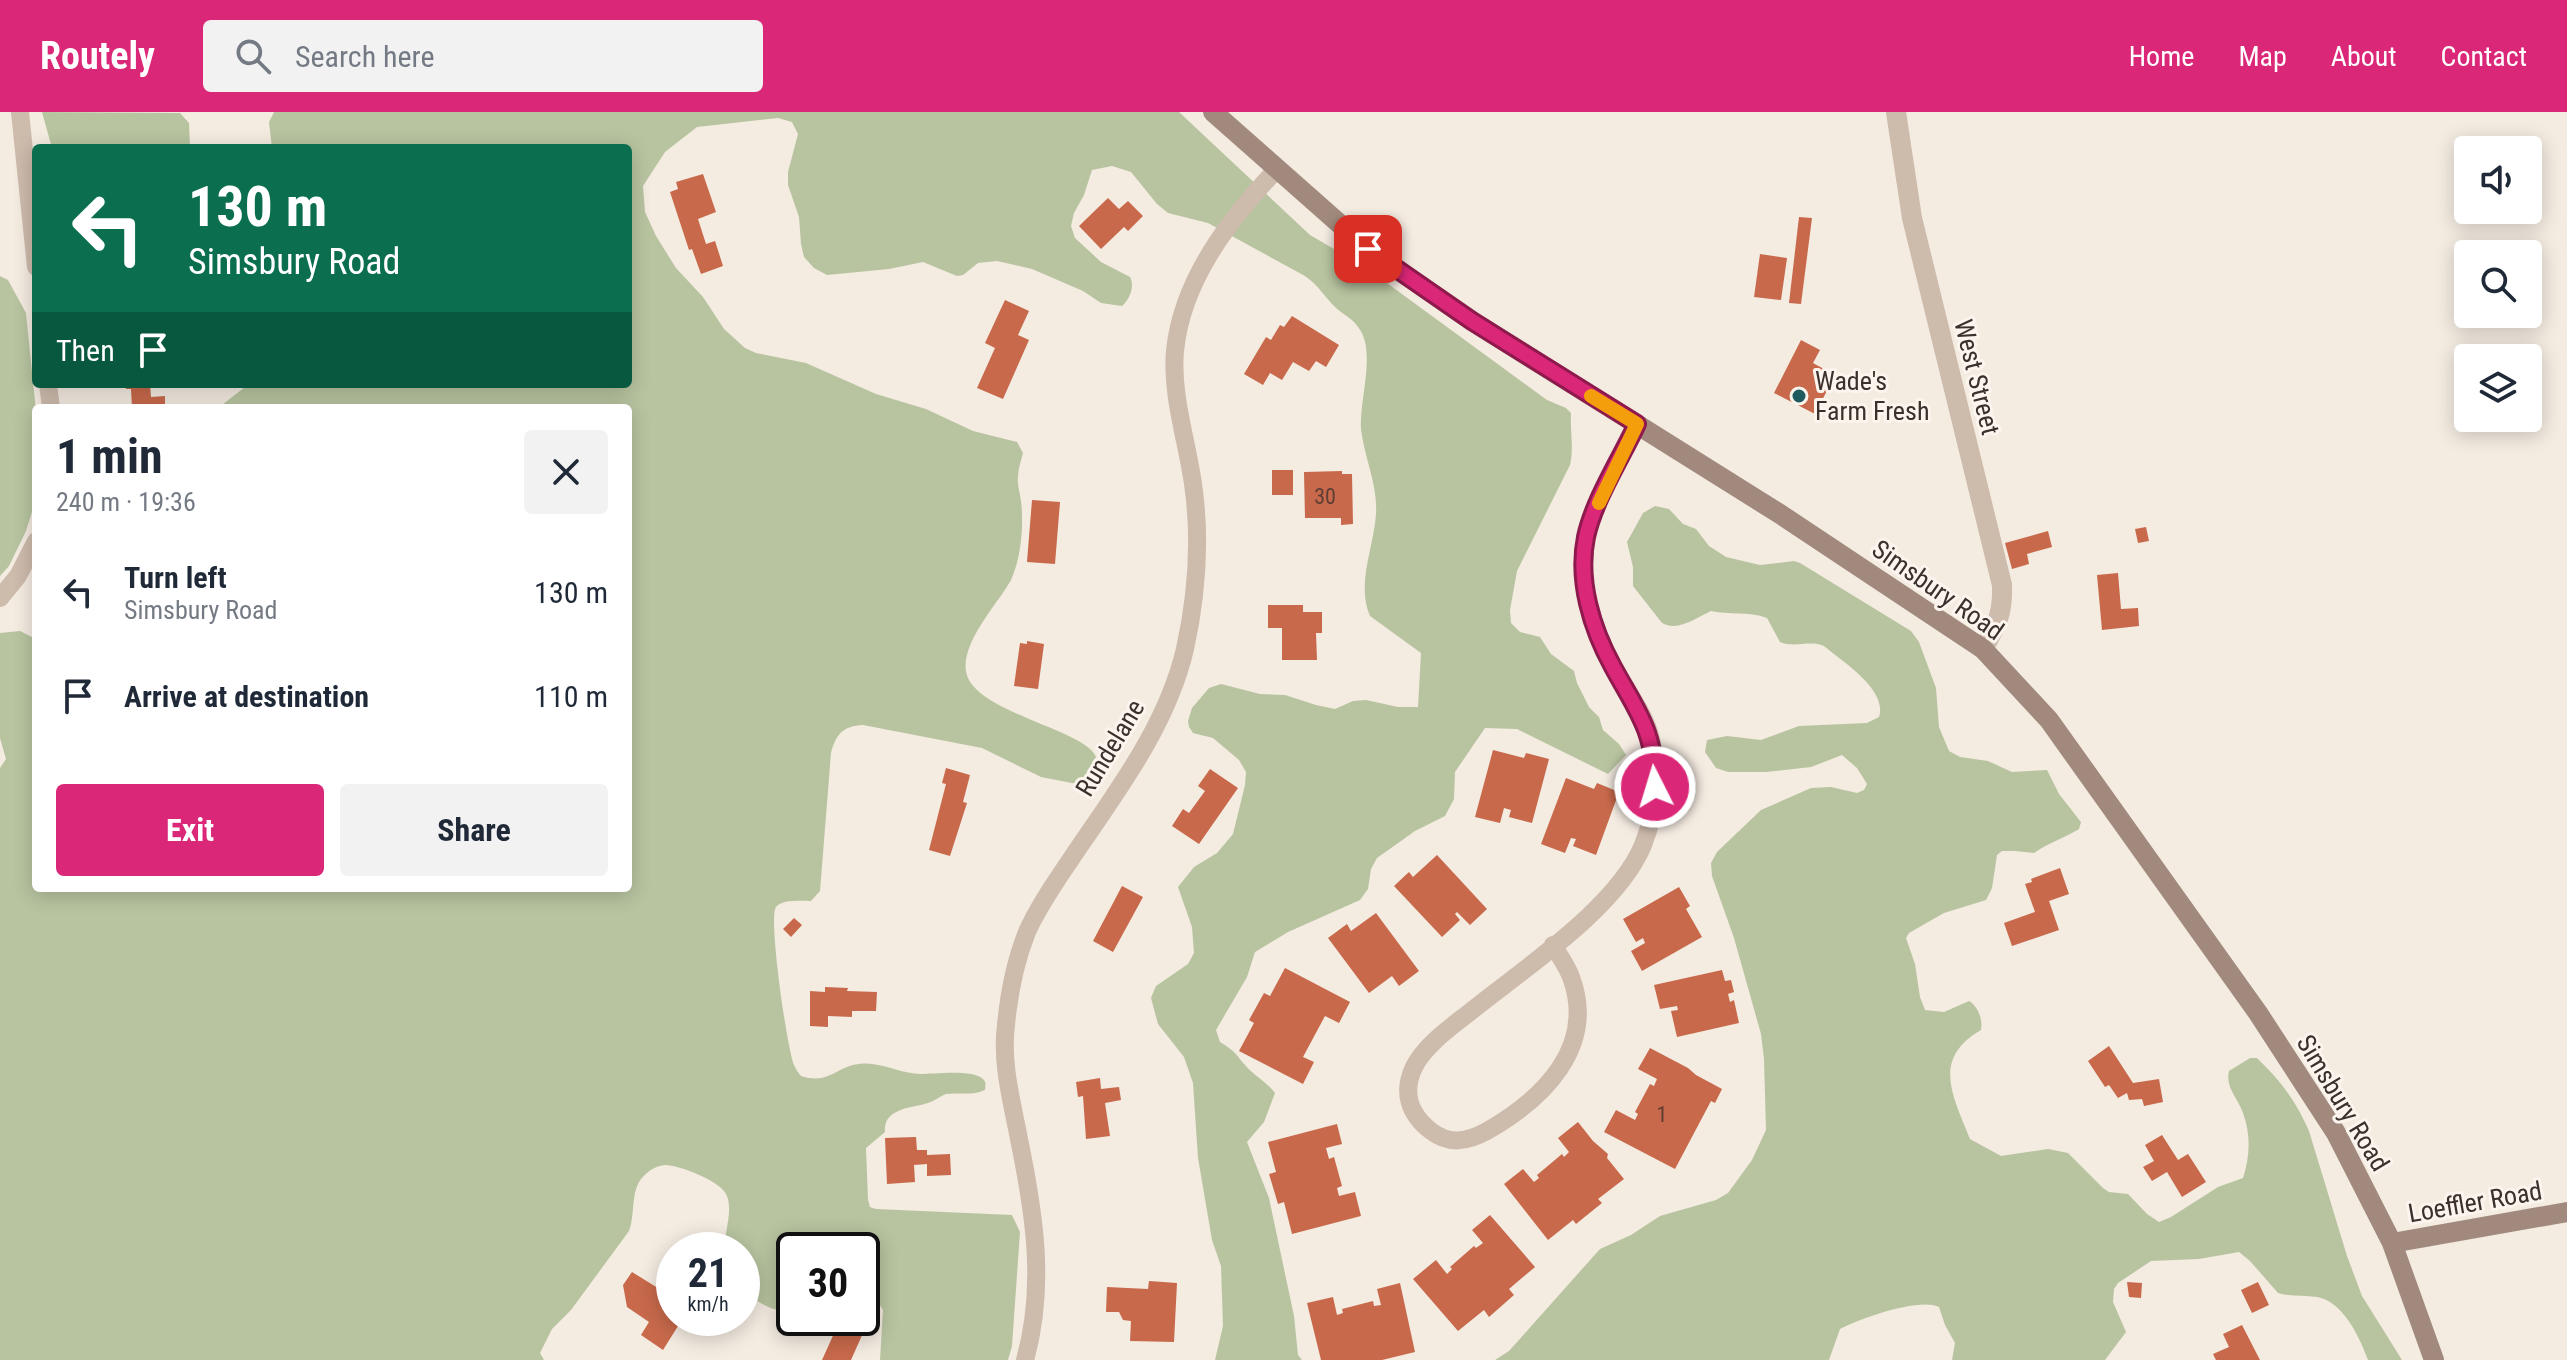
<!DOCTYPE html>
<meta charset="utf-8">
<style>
:root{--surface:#fff;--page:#f2f2f3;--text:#1f2937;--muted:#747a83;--accent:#db2777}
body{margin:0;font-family:"Roboto Condensed",sans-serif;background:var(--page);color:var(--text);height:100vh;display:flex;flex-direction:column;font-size:30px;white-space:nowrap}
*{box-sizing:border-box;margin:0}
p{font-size:26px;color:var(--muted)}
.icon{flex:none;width:44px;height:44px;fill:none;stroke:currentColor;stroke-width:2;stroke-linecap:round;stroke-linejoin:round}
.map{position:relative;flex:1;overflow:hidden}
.panel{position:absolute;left:32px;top:292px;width:600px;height:488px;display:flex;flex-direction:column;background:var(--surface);border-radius:8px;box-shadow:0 4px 20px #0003}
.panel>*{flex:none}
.top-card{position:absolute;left:32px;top:32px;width:600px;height:244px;border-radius:8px;box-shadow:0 4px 20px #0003;background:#0b6e4f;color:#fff;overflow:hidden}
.tools{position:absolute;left:2454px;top:24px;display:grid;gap:16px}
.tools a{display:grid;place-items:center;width:88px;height:88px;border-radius:8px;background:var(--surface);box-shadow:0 4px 20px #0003;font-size:40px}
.speed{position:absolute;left:656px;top:1120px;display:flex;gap:16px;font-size:40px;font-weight:700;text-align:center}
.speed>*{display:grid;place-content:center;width:104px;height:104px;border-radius:50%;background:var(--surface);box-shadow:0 4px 20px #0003;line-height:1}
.speed small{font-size:20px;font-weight:400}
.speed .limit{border:4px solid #111;border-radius:12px;background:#fff;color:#111}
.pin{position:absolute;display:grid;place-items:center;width:68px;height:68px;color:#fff;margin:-34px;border-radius:16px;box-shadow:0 4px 12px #0006}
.me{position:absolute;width:88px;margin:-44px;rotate:355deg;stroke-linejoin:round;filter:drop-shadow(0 0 6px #0008)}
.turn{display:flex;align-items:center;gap:28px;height:168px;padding:0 24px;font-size:36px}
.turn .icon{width:104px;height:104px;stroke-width:2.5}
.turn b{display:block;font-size:56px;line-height:68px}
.then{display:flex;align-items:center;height:76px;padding:0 24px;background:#0003;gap:16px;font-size:30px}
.round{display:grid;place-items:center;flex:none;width:84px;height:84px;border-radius:8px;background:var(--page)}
.summary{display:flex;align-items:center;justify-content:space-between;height:136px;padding:0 24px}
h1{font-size:48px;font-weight:700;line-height:60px}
.action{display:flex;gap:16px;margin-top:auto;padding:16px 24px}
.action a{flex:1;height:92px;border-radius:8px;background:var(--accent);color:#fff;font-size:32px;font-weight:700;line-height:92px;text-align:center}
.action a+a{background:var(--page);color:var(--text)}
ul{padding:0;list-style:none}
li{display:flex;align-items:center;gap:24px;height:104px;padding:0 24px}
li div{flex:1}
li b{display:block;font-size:30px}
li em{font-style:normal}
header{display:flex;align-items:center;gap:48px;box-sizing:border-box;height:112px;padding:0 40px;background:var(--accent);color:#fff}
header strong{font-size:38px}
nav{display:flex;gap:44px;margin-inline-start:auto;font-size:28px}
.search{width:560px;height:72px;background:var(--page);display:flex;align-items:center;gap:20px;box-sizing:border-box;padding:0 28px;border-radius:8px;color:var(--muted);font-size:30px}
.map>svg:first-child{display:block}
.green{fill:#b8c4a0}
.building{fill:#c8694b}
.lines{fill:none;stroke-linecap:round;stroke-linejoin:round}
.minor{stroke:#cdbbac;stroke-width:18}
.tertiary{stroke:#cdbbac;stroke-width:20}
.secondary{stroke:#a18a7d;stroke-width:20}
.route-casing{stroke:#8e194d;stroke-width:20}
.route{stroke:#db2777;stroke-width:14}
.slow{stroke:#f59e0b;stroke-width:14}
.poi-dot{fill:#1f5a5e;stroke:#fbf5ee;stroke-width:3}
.labels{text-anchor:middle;stroke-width:6;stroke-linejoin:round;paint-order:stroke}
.number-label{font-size:22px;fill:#5e3e33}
.street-label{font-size:26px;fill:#3b302b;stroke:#fbf5ee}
.poi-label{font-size:26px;fill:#3b302b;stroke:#fbf5ee;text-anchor:start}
</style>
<header>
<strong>Routely</strong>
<div class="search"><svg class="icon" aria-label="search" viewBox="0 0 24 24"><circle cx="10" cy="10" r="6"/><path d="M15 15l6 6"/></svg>Search here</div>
<nav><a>Home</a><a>Map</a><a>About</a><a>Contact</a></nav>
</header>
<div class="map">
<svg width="2567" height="1248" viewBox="0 0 2567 1248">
<rect width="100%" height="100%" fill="#f4ebe1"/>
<path class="green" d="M42 0 180 1 189 11 190 36H52Z
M274 0H1179L1310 123 1365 155 1547 288 1566 296 1571 301C1570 319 1574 336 1570 353L1517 459 1510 498 1511 511 1520 520 1540 525 1551 542 1574 559 1577 571 1589 595 1599 605 1603 618 1619 632 1626 643 1608 662 1517 617 1485 616 1455 660 1454 687 1445 704 1415 719 1377 746 1371 757 1368 777 1360 788 1288 820 1255 840 1247 865 1216 918 1220 930C1236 940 1234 940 1245 953 1254 964 1266 969 1275 981L1264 1010 1247 1030 1269 1086 1294 1204 1298 1243 1302 1248H1215L1223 1214 1221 1154 1212 1128 1198 1046 1193 971 1184 945 1158 912 1151 886 1156 874 1188 852 1194 841 1192 815 1178 775 1194 755 1217 741 1233 722 1245 673 1246 660 1239 648 1213 626 1193 621 1189 615 1188 609 1192 596 1209 576 1221 572 1260 582 1285 583 1316 593 1335 597 1353 589 1366 588 1398 595H1418L1421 541 1370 504C1356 472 1374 435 1376 402 1378 373 1364 345 1361 317 1359 288 1377 238 1358 215 1352 206 1342 202 1335 195 1324 184 1318 173 1305 164L1208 111 1168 101 1157 92 1131 60 1112 54 1092 58 1084 83 1074 101 1071 114 1075 126 1101 150 1130 165C1135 174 1130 187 1122 194L1101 191 1083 179 1032 157 997 149 978 151 963 163 957 164 923 150 889 157 827 163 814 156 804 145 801 132 799 105 788 73V60L798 22 792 10 778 6 697 15 665 40 643 74 645 100 656 124 676 156 703 185 724 217 745 236 756 241 806 251 876 282 926 297 973 319 1017 330 1023 341C1021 349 1018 357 1018 365 1017 373 1020 381 1021 389 1024 413 1021 446 1011 468 998 492 955 536 968 566 984 602 1087 619 1096 645L1083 668 1077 672 1041 665 982 636 863 613C843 614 836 622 831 641L820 779 811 789C802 789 782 787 776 795 768 806 787 936 794 953 796 957 798 961 801 964 830 973 834 955 859 952 880 949 900 962 921 962 934 962 973 957 983 967 987 971 985 973 985 978 972 984 959 980 946 982 940 984 935 989 928 991 912 996 883 996 885 1020L866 1036 868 1088 870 1095 876 1097 1012 1103 1020 1120 1012 1234 1008 1248H880L883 1198 875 1186 862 1183V1138H794V1198C770 1201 760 1191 742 1177V1138H724C724 1121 734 1097 726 1082 720 1069 679 1053 665 1053 654 1054 645 1061 639 1070 631 1084 635 1103 629 1119L571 1198 552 1217 540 1241 544 1248H0V656L6 647 0 626V521L20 519 36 527V776H628V296H218L249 272H628V36H272L269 10Z
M0 164 8 168 26 201 36 299V387L26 419 9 454 0 464Z
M1655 394 1669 397 1683 412 1696 417 1709 434 1726 445 1760 453 1794 449 1800 451 1911 519 1919 530 1936 576 1939 615 1949 639 1960 645 1988 649 2012 660 2047 658 2059 682 2081 710 2079 717C2064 726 2048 731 2034 741L2015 739H2002L1997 743 1992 776 1986 788 1944 801 1909 821 1906 826 1915 852 1920 885 1925 898 1944 900 1969 889C1978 894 1983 908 1981 918 1931 947 1953 984 1970 1027L2001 1044 2048 1037 2068 1041 2103 1076 2109 1080 2128 1082 2147 1102 2159 1110 2171 1105 2218 1075 2243 1066C2250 1044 2251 1023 2243 1001 2238 986 2225 976 2229 959L2250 946H2257C2280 968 2296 989 2309 1019L2347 1144 2362 1184 2402 1248H2368C2360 1226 2343 1189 2317 1185 2304 1183 2291 1185 2278 1181L2250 1149 2239 1140 2199 1147 2151 1149 2118 1171 2114 1177 2113 1190 2126 1220 2105 1248H1952L1955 1231 1945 1213 1939 1195C1920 1185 1858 1207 1840 1217L1829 1248H1495L1509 1239 1600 1137 1631 1123 1660 1104 1716 1088 1728 1081 1752 1048 1766 1018 1764 947 1761 922 1734 826 1712 764 1711 751 1717 740 1761 698 1811 676 1831 675 1857 681 1864 678 1867 672 1857 656 1842 643 1811 655 1766 660H1728L1716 656 1705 640 1707 628 1727 624 1761 628 1799 614 1867 611 1879 605C1888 578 1843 550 1824 534 1810 528 1794 536 1780 530L1767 506C1748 499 1730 503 1711 499 1696 506 1678 520 1662 511L1633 474V455L1627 430 1643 401Z"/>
<path class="building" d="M703 62 716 100 698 107 706 132 715 129 723 154 701 162 692 137 689 138 670 80 678 77 676 70Z
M1108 86 1119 97 1128 89 1143 104 1128 119 1124 115 1101 137 1079 114Z
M1799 105 1812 106 1801 192 1789 191Z
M1760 142 1787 146 1781 188 1754 185Z
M1005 188 1029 199 1018 223 1029 228 1003 287 977 276 995 236 985 231Z
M1292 204 1339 233 1326 255 1316 249 1309 259 1293 250 1282 268 1270 261 1263 273 1244 262 1266 225 1271 228 1280 213 1284 215Z
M1801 228 1820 238 1813 251 1835 263 1815 302 1774 281Z
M126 272H150L151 285 165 284V296H132L131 277H126Z
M1272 358H1293V383H1272Z
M1342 359V362H1352L1353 412 1341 413V406H1305L1304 360Z
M1032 388 1060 390 1055 452 1027 450Z
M2146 415 2149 429 2138 431 2135 417Z
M2048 419 2052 435 2027 442 2029 452 2012 457 2005 431Z
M2118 461 2121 497 2138 496 2139 514 2102 518 2097 463Z
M1268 493H1303V500H1322V521H1316L1317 548H1282V516H1268Z
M1027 529 1044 532 1038 577 1014 574 1020 531 1027 532Z
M1493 638 1524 646 1526 641 1549 647 1532 711 1509 705 1511 698 1504 696 1500 711 1475 705Z
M946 656 970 663 963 690 967 691 950 744 929 738 946 672 942 671Z
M1210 657 1238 676 1199 732 1172 714 1183 697 1189 701 1205 679 1198 674Z
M1566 666 1594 677 1597 671 1619 680 1596 743 1573 734 1576 727 1571 726 1565 741 1541 732Z
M1437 743 1487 797 1470 813 1457 800 1455 802 1460 808 1442 825 1394 774 1409 760 1413 765Z
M2060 756 2069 782 2049 789 2059 818 2012 834 2004 811 2035 800 2025 772 2032 770 2031 767Z
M1122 774 1143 785 1113 840 1093 829Z
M1679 775 1690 794 1686 797 1702 825 1642 859 1631 839 1645 831 1643 826 1636 830 1623 807Z
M1376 801 1419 859 1399 874 1392 864 1369 881 1328 826 1347 812 1351 819Z
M794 806 802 813 791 825 783 817Z
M1285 856 1350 890 1339 911 1325 904 1303 945 1314 950 1303 972 1239 939 1254 911 1249 908 1264 881 1270 884Z
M1722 858 1725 869 1731 868 1734 880 1728 882 1730 890 1734 888 1739 911 1677 925 1671 899 1678 898 1677 894 1660 897 1654 873Z
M825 875 848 876 847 879 877 880 876 899H852V905L828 904V915L810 914V879L825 880Z
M2109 934 2133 971 2159 967 2163 990 2144 994 2142 987 2129 988 2127 981 2118 986 2109 973 2105 975 2088 949Z
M1650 936 1688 956 1696 963 1722 977 1715 991 1711 989 1675 1057 1604 1020 1616 998 1635 1008 1638 1002 1635 1000 1650 972 1654 974 1657 967 1638 957Z
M1100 966 1101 977 1119 975 1121 988 1105 991 1110 1024 1086 1027 1083 984 1078 985 1076 970Z
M1578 1010 1593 1029 1608 1042 1607 1046 1624 1067 1598 1087 1602 1091 1576 1112 1573 1108 1548 1128 1504 1072 1523 1057 1534 1070 1539 1066 1537 1063 1562 1042 1564 1045 1569 1040 1558 1026Z
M1337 1012 1342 1032 1326 1036 1329 1047 1334 1045 1342 1074 1337 1076 1339 1084 1355 1080 1361 1104 1292 1122 1284 1090 1278 1092 1269 1062 1276 1060 1268 1030Z
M2162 1023 2178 1048 2188 1042 2206 1070 2182 1085 2167 1060 2152 1069 2143 1055 2154 1049 2145 1033Z
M916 1025 917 1038H927V1043L950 1042 951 1063 927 1064V1052L914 1053 915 1070 887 1072 885 1026Z
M1490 1103 1535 1155 1509 1177 1514 1183 1489 1205 1484 1198 1458 1219 1413 1167 1436 1148 1447 1162 1452 1157 1450 1155 1474 1134 1476 1136 1483 1131 1472 1118Z
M632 1160 674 1186V1206H683L663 1238 641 1223 649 1210 627 1195 623 1173Z
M1149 1169 1177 1171 1174 1230 1130 1229 1131 1209 1123 1208 1119 1200H1106L1107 1175 1148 1177Z
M2127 1170 2142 1171 2141 1186 2129 1185Z
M2258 1170 2269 1193 2252 1201 2241 1178Z
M1400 1171 1415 1240 1382 1248H1321L1307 1191 1333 1185 1337 1203 1343 1201 1342 1197 1373 1189 1374 1194 1381 1193 1377 1177Z
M841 1206H852L867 1212 851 1248H822Z
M2242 1213 2260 1248H2216L2213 1242 2229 1235 2223 1222Z"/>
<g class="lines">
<path class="minor" d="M20 0 36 155
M48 272 51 296
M0 486 18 464 36 429
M1553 833C1559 843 1567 854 1571 865 1597 935 1543 987 1487 1019 1467 1030 1449 1033 1431 1019 1409 1002 1402 980 1414 955 1425 933 1451 915 1470 900 1523 857 1617 796 1643 733 1657 698 1660 656 1649 620 1641 596 1625 577 1613 556 1596 524 1581 483 1583 446 1587 399 1617 354 1637 312
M1025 1248C1046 1174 1034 1100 1019 1027 1012 990 1001 951 1006 913 1009 881 1015 850 1027 820 1039 793 1057 768 1073 744 1117 679 1167 614 1185 537 1197 482 1201 427 1193 372 1187 329 1171 282 1175 239 1182 168 1229 108 1276 58"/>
<path class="tertiary" d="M1896 0 1912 106 2002 473C2003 502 1997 513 1983 537"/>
<path class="secondary" d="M1213 0 1368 137 1472 209 1780 402 1983 537 2049 608 2258 901 2336 1021 2392 1131 2434 1248
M2392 1131 2567 1100"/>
</g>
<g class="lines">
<defs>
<path id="route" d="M1368 137 1472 209 1637 312C1621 346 1594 388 1586 425 1577 469 1592 517 1613 555 1638 601 1655 619 1655 675"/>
</defs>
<use href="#route" class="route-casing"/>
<use href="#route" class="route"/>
<path class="slow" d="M1591 284 1637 312 1599 391"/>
</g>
<circle class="poi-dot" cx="1799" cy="284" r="8"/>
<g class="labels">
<g class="number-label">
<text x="1325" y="392">30</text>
<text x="1662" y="1010">1</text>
</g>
<g class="street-label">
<text transform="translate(1977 265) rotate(76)" y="9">West Street</text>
<text transform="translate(1938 478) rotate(35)" y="9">Simsbury Road</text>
<text transform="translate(1110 636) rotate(-59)" y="9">Rundelane</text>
<text transform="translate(2343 991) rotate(59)" y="9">Simsbury Road</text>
<text transform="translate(2475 1090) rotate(-10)" y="9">Loeffler Road</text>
</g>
<g class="poi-label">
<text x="1815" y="278">Wade's<tspan x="1815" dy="30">Farm Fresh</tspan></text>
</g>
</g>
</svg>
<div class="tools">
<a><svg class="icon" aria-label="sound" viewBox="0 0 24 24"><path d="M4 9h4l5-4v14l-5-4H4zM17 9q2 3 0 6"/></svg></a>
<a><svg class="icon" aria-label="search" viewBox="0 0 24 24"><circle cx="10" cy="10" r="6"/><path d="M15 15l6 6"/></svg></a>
<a><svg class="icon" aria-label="layers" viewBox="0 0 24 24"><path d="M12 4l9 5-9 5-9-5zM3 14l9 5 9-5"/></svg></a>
</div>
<div class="speed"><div>21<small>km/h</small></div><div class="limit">30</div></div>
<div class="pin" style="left:1368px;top:137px;background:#d93025"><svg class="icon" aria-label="arrive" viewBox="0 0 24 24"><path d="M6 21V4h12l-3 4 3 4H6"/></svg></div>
<svg class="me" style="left:1655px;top:675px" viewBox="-20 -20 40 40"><circle r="17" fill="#db2777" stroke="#fff" stroke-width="3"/><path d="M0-11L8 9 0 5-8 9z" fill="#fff"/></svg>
<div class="top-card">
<div class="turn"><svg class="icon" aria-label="left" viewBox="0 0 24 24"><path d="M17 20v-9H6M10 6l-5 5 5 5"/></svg><div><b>130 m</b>Simsbury Road</div></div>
<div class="then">Then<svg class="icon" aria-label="arrive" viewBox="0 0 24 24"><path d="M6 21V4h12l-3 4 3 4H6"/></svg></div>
</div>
<section class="panel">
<div class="summary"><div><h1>1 min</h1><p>240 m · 19:36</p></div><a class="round"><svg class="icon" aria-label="close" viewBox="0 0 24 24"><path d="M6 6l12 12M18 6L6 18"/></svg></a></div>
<ul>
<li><svg class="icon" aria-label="left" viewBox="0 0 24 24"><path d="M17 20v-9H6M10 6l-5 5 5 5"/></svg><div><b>Turn left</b><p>Simsbury Road</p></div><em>130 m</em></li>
<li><svg class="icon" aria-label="arrive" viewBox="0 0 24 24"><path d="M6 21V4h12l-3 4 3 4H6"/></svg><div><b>Arrive at destination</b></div><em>110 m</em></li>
</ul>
<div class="action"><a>Exit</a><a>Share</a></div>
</section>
</div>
